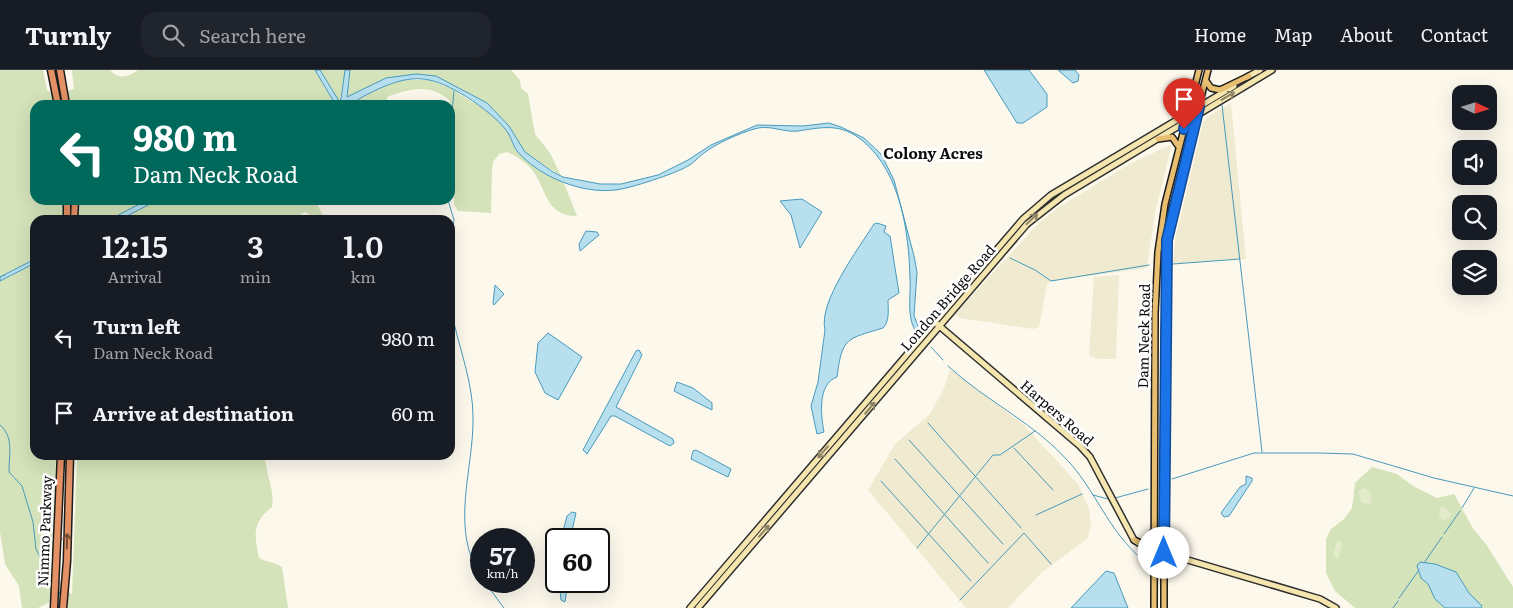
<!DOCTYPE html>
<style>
:root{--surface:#171b24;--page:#20242c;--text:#f1f3f6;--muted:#9ea1a6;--line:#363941}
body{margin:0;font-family:Literata,serif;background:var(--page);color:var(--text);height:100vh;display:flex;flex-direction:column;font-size:19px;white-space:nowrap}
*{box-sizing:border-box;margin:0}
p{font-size:16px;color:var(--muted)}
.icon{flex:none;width:28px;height:28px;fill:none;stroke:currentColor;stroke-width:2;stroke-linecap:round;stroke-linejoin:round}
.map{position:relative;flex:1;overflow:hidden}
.sheet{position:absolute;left:30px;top:145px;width:425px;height:245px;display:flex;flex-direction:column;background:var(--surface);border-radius:15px;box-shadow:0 5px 20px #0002}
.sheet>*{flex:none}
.hud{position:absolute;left:30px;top:30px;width:425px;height:105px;border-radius:15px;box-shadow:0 5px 20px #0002;background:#00695c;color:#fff;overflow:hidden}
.needle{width:32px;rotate:94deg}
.fabs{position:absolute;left:1452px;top:15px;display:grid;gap:10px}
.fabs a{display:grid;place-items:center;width:45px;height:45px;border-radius:10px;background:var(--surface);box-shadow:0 5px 20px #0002;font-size:25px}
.speed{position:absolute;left:470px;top:458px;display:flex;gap:10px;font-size:25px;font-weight:700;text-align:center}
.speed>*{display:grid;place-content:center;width:65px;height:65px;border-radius:50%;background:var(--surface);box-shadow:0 5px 20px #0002;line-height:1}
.speed small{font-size:12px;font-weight:400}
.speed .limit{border:2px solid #111;border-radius:8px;background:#fff;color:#111}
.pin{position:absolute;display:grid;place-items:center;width:42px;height:42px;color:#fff;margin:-51px -21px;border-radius:50% 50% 50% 0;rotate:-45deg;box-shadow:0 0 5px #0007}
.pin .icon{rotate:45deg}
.me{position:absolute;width:55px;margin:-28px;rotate:0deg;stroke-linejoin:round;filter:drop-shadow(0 0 4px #0008)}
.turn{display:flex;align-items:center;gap:18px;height:105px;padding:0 20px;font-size:22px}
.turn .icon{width:65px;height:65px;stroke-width:2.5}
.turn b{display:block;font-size:35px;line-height:42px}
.eta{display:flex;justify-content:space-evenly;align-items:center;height:85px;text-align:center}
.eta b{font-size:30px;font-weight:600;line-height:35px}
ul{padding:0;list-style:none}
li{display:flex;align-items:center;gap:15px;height:75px;padding:0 20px}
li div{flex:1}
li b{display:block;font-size:19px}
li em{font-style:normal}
header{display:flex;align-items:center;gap:30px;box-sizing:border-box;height:70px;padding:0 25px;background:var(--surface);border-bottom:1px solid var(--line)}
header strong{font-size:24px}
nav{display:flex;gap:28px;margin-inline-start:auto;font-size:18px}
.search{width:350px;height:45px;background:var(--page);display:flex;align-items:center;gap:12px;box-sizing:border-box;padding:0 18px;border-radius:15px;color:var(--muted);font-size:19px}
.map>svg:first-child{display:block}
.farmland{fill:#f0ead0}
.green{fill:#d4e3ba}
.pitch{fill:#e3ebcb}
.water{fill:#b7dfee;stroke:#479abc}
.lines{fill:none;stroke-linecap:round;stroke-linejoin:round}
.stream{stroke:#479abc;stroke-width:1}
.secondary-casing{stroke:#2e2e2e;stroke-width:8}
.primary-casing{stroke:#1d1d1d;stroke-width:8}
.highway-casing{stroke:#1d1d1d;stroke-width:9}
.secondary{stroke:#f5e6af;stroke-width:5}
.primary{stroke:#e8bf71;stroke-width:5}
.highway{stroke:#e39165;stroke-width:6}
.oneway{stroke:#8c8466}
.oneway2{stroke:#784e38}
.route-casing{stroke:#114b97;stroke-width:12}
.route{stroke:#1a73e8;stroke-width:9}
.labels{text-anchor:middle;stroke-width:5;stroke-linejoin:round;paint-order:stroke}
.street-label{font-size:14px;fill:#0c0c0c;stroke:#fff}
.neighbourhood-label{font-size:15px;font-weight:bold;fill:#0c0c0c;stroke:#fff}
</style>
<header>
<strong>Turnly</strong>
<div class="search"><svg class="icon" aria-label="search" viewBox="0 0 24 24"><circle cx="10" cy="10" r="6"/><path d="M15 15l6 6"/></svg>Search here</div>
<nav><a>Home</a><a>Map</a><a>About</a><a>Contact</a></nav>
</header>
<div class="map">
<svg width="1513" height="538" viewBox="0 0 1513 538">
<rect width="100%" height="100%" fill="#fdf8ec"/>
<path class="farmland" d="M1231 33 1246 189 1173 194 1175 170 1203 52 1209 46Z
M1172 74 1155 143 1147 198 1051 211 1047 214 1039 257 1033 259 960 248 955 244 1039 153 1056 139 1128 95Z
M1119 205 1116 289H1097L1089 285 1094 207Z
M950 299 1023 354 1078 414 1089 439 1091 455 1088 468 1041 503 1008 538H966L868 420 895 374 930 344 944 318Z"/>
<path class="green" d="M0 0H43L47 20 54 25 74 19 72 0H110C118 10 129 7 138 0H315L334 33 330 35H35V130H147L109 150H35V189L0 207Z
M320 0H345L340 30 338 31Z
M350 0H511L520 10 521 18 528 24 535 64 550 83 561 106 525 82 509 56 487 33 436 6 386 8 347 27Z
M403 10H429L450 18 472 32 486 38 509 63 516 80 564 113 577 146C546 146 547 121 533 101 526 92 516 86 507 82L499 84 493 92 492 102 491 143 458 141 454 134 455 63 449 30C429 13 409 19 387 27V35H348L382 17Z
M158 130H315L325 150H314L312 146 305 142 291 150H119Z
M35 193V385H56L52 505C62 509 63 519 72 524L77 385H265C265 403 275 418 272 437 252 453 254 464 259 488 267 492 274 492 282 497L288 538H62L50 532 38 538H22L19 516 5 494 0 462V211Z
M1372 397 1397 404 1413 416 1437 428 1454 424 1474 460 1486 474 1513 517V538H1355L1335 521 1326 503V469L1331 459 1344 449 1352 438 1355 413Z"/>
<path class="pitch" d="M1364 418 1371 423V434L1362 433 1358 421Z
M1444 437 1452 445 1443 451 1439 447 1440 438Z
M1337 470 1340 471 1342 475 1338 489 1333 485Z"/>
<path class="water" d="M315 0H320L339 31 341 29 345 0H350L347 27 386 8 416 4 436 6 487 33 509 56 525 82 553 102 563 107 600 114H621L658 105 688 90 711 75 757 55 803 56 829 53 841 57 864 68 881 84 894 110 914 186 917 202 914 246 920 260 917 264C906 247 911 228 910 209 909 163 901 103 863 71 841 53 824 57 798 61 784 63 770 54 754 59 738 64 717 73 704 83 698 87 694 93 688 96 677 103 629 119 615 120 582 124 539 107 517 81 513 76 512 69 508 63 496 44 452 14 429 10 406 5 384 16 364 26 359 29 352 34 346 35 341 36 335 35 330 35L334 32Z
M984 0H1029L1047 24V37L1023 53H1017Z
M1058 0H1075L1079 5 1078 11 1073 13Z
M802 129 822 142 800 178 791 145 780 131Z
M147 130H158L119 150H109Z
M877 153 886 156 884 162 890 166 899 223 888 230C888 239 890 251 883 258 847 269 842 267 837 307 817 314 821 346 824 362L817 364 811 336 818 312 825 260C818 232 859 178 874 154Z
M586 161 597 162 599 165 580 181 579 174Z
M35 189V193L0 211V207Z
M495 215 504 224 494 235 493 233Z
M548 263 582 287 558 330 545 323 535 302 538 273Z
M639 280 642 285 616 337 673 369 674 373 670 376 615 346H611L587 384 583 380 636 281Z
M677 312 693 318 712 333V340L674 321Z
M696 380 731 399 728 407 691 389 693 381Z
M1246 406 1252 408V411L1229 446 1224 447 1221 443 1240 417 1246 414Z
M572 442 576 443 570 469H561L567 446Z
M1420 492 1435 494 1456 502 1469 523 1482 536 1481 538H1445L1435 529 1428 514 1421 508 1417 496Z
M1106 501 1114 503 1128 538H1071Z
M559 511H568L565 532 561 530Z"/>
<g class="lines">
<path class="stream" d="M1222 35 1262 382
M450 63 454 21
M448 130 454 150 450 186
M1010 188 1035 200 1051 211 1149 195
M1173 194 1240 189
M0 207 5 205
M450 233 453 246
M454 253C461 283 473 315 473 347 474 400 449 458 481 507
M931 277 943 290
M948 296C987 332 1035 353 1070 393 1099 426 1112 469 1149 494
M928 353 1021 458
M0 355C14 366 9 385 9 402L22 416 33 452 36 479 53 511
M909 370 1003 474
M1014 378 1053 420
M895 389 988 493
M1172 409 1254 383H1319L1353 384 1434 408 1513 426
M881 411 971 511
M1093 425 1108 429
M1115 428 1148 419
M1462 438 1474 418
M1036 445 1082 424
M1444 464 1460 441
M917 478 993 385H1000L1035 361
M1424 493 1442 467
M484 511 504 538
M58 519 61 527
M1399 528 1419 500
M960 530 1024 463 1051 494
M1393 538 1398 531"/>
<defs>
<path id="secondary" d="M1247 7 1260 0
M937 254 1080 376 1090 387 1134 470 1155 483H1164L1320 529 1336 538
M690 538 1023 149 1051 125 1234 16
M698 538 1027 154 1064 125 1272 0"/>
<path id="primary" d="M1206 11 1211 18 1220 20 1249 6
M1158 69 1172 67 1179 77
M1134 470 1143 474C1149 472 1152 470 1152 463
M1154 538 1155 243 1158 182 1165 134 1199 0
M1164 538V286L1167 170 1172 140 1208 0"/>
<path id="highway" d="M51 0 58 35
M60 0 66 35
M67 150V130
M74 150 75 130
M54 538 61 385
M63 538 67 491 70 385"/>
</defs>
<use href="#secondary" class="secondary-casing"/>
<use href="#primary" class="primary-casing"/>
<use href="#highway" class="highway-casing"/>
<use href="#secondary" class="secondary"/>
<use href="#primary" class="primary"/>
<use href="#highway" class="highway"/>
</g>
<defs><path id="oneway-shaft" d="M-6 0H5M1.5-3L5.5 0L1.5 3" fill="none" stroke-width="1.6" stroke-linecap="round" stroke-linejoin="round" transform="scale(1.25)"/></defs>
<g class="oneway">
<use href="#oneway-shaft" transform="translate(1228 26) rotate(-31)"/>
<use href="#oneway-shaft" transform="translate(1032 149) rotate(-43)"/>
<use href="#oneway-shaft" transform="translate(870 338) rotate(-50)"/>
<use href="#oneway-shaft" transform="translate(823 382) rotate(131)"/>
<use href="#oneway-shaft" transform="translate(764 461) rotate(-49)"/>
</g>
<use class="oneway2" href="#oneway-shaft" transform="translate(67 471) rotate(-89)"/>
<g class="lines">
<defs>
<path id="route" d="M1164 483 1167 170 1199 37 1188 44 1184 59"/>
</defs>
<use href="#route" class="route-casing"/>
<use href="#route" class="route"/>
</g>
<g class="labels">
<g class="street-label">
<text transform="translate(948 228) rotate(-49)" y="5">London Bridge Road</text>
<text transform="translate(1144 266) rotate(-89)" y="5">Dam Neck Road</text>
<text transform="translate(1057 343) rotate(41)" y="5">Harpers Road</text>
<text transform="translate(45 461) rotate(-88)" y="5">Nimmo Parkway</text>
</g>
<g class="neighbourhood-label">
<text x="933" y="89">Colony Acres</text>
</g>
</g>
</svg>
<div class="fabs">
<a><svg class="needle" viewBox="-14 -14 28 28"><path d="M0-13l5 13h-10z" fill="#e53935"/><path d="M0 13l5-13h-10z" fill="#9ea1a6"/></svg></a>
<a><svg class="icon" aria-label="sound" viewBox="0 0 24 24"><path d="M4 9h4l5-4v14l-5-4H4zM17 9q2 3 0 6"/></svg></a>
<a><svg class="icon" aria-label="search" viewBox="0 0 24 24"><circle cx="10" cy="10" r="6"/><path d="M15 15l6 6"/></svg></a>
<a><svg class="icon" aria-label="layers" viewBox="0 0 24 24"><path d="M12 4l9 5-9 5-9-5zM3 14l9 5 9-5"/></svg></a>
</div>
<div class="speed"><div>57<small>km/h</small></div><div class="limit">60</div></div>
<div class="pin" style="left:1184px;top:59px;background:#d93025"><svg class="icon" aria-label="arrive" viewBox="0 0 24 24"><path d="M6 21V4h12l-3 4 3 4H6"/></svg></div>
<svg class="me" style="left:1164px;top:483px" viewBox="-20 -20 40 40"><circle r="19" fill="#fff"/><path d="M0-13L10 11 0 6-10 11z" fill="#1a73e8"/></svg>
<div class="hud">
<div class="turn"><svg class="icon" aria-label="left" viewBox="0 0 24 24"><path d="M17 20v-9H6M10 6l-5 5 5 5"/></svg><div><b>980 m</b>Dam Neck Road</div></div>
</div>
<section class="sheet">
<div class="eta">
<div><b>12:15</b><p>Arrival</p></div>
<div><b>3</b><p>min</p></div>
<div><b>1.0</b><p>km</p></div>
</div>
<ul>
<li><svg class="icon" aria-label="left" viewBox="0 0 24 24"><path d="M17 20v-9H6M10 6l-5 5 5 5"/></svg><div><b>Turn left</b><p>Dam Neck Road</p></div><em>980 m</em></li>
<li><svg class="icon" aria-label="arrive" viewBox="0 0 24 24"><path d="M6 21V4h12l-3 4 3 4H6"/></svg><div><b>Arrive at destination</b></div><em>60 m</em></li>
</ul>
</section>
</div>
